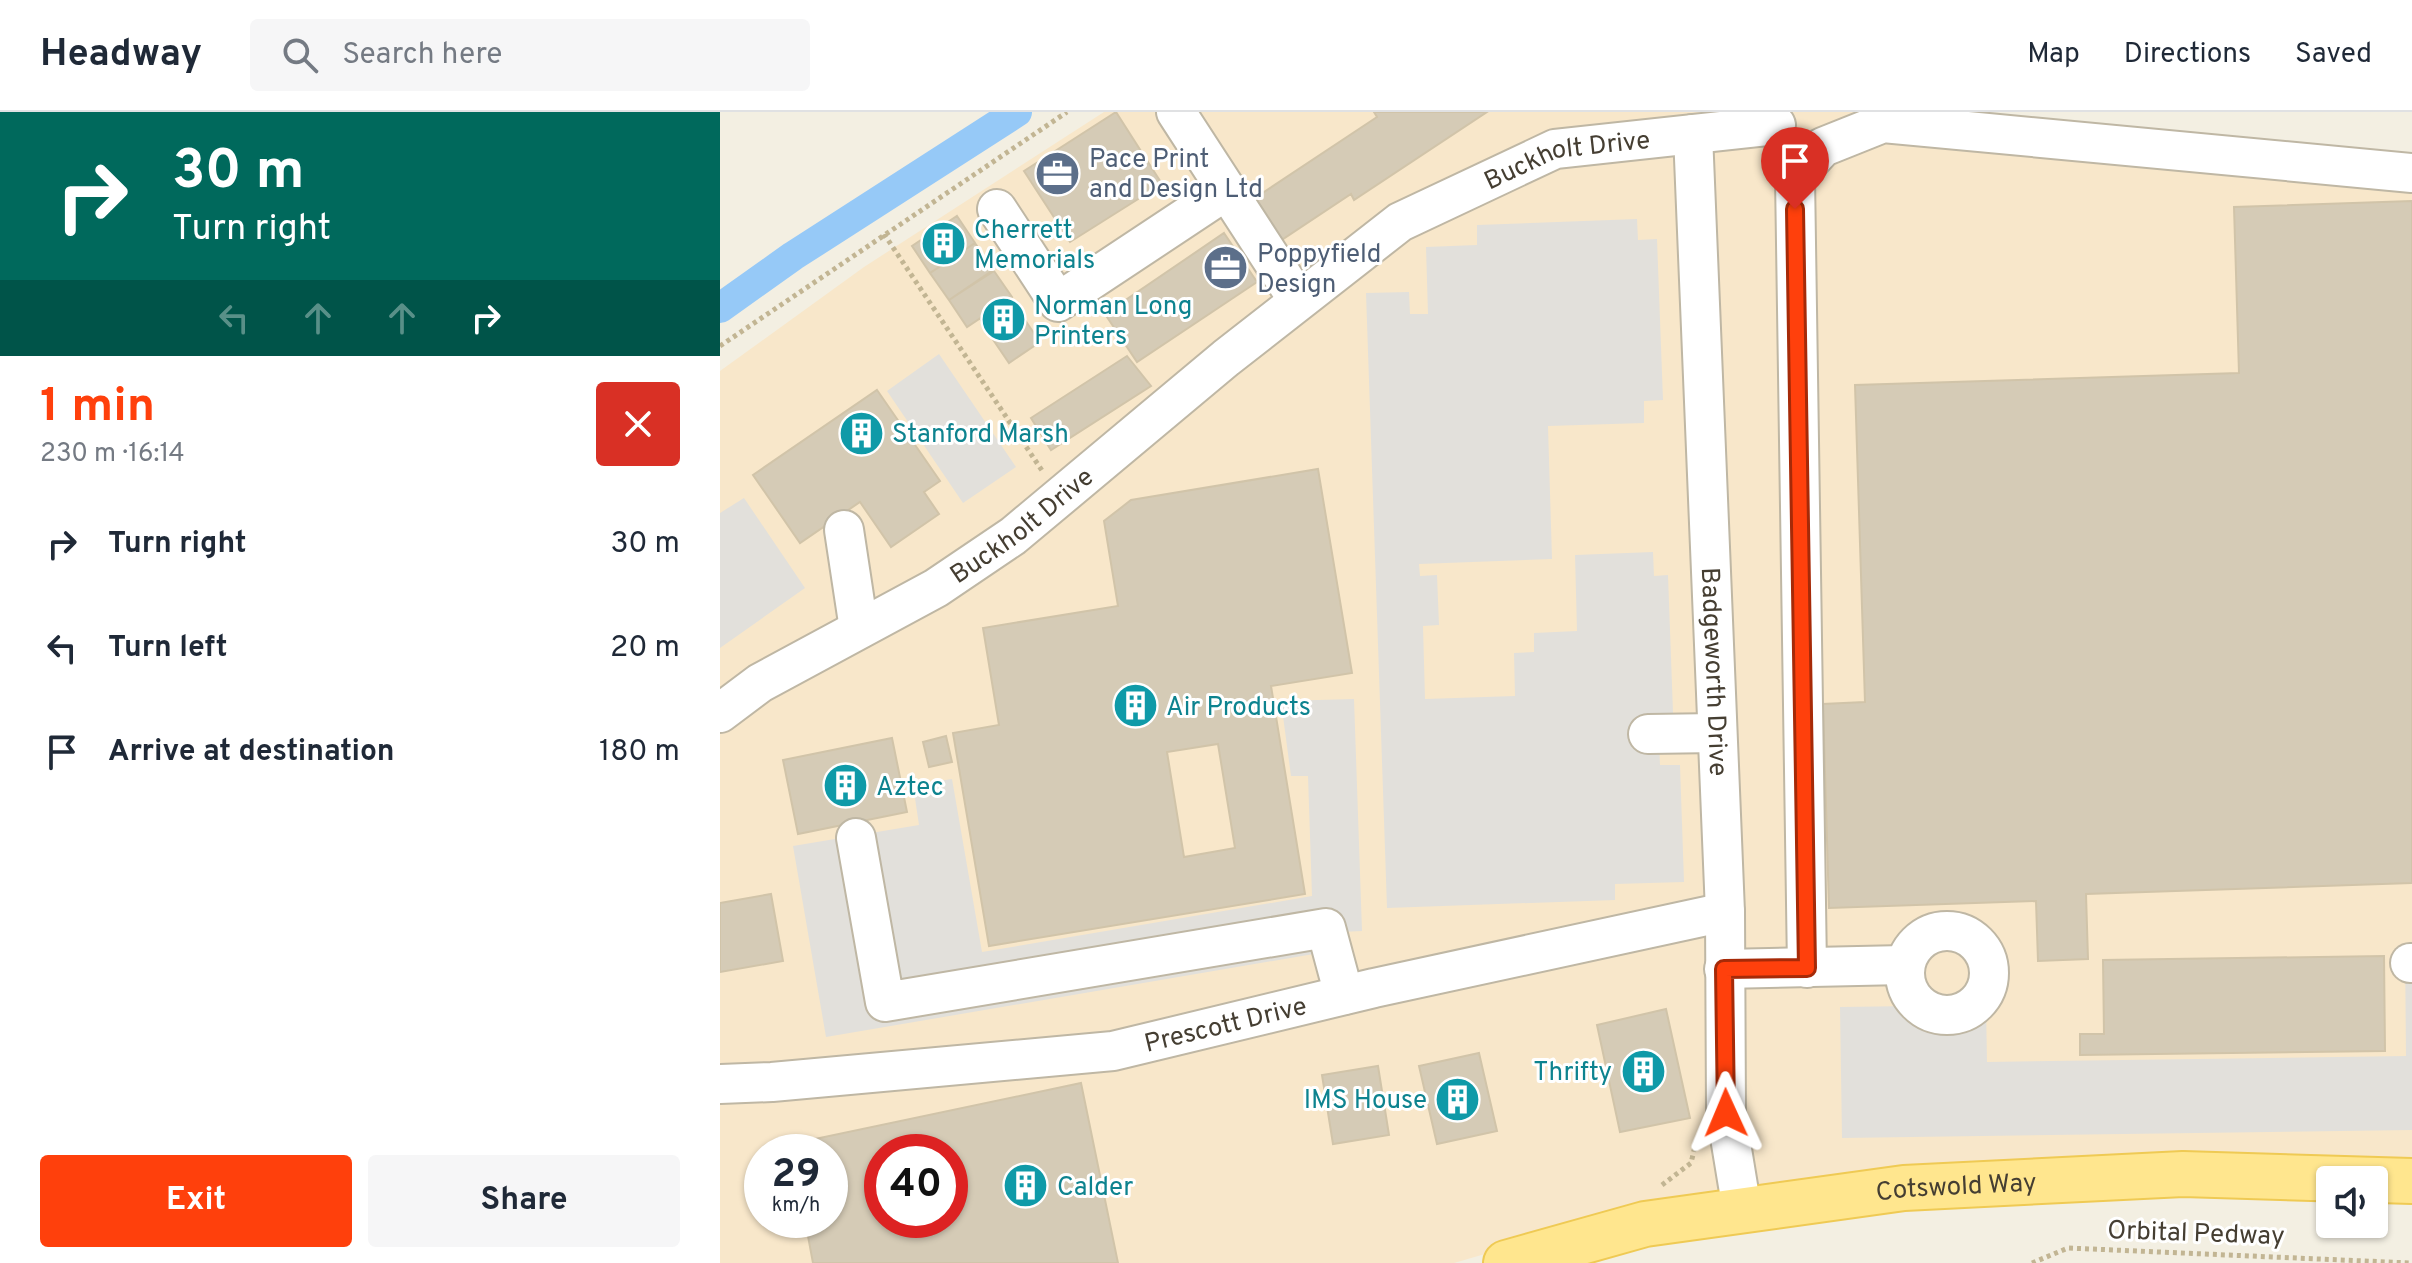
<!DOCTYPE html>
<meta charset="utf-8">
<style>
:root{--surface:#fff;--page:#f6f6f7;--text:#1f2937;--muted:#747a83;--line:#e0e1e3;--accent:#ff400c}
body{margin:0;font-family:Overpass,sans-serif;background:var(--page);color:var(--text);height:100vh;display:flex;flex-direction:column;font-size:30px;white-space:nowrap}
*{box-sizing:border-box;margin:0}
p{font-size:26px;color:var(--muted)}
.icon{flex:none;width:44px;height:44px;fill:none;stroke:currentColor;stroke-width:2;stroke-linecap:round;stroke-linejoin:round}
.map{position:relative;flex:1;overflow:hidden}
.panel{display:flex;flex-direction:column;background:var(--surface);width:720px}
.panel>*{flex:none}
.guide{background:#00695c;color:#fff;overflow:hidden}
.controls{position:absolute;left:1596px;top:1054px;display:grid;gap:16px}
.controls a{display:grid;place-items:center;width:72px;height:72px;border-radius:8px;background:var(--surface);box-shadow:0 2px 6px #0004;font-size:40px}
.speed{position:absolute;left:24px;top:1022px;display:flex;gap:16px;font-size:40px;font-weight:700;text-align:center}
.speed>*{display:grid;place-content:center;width:104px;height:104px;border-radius:50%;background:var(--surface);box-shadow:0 2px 6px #0004;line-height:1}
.speed small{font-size:20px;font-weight:400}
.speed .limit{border:12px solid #d22;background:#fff;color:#111}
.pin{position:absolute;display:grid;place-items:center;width:68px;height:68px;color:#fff;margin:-82px -34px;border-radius:50% 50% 50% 0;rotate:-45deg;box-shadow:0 0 8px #0007}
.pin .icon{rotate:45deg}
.me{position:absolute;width:88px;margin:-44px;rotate:359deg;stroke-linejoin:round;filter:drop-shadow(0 0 6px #0008)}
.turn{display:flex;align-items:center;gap:28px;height:168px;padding:0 40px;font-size:36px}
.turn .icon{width:104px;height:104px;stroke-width:2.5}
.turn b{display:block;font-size:56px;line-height:68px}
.lanes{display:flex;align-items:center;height:76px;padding:0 40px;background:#0003;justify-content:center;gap:40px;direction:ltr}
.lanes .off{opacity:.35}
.round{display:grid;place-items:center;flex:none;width:84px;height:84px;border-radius:8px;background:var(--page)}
.overview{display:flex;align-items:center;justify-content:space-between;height:136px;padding:0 40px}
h1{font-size:48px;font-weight:700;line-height:60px;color:var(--accent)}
.button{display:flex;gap:16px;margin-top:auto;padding:16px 40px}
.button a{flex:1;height:92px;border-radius:8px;background:var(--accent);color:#fff;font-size:32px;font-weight:700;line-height:92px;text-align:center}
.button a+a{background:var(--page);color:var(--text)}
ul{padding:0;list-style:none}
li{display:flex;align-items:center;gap:24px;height:104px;padding:0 40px}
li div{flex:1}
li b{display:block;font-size:30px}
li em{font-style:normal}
header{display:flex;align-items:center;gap:48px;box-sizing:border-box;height:112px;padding:0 40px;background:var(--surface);border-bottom:2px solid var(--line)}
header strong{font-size:38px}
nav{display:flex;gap:44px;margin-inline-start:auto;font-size:28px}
.search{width:560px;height:72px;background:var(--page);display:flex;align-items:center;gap:20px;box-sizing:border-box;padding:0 28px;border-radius:8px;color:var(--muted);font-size:30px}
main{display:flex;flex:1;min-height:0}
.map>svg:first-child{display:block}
.commercial{fill:#f8e7ca;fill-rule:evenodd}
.parking{fill:#e2e0db}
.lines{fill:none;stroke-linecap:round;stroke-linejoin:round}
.canal{stroke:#96c9f7;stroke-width:30}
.building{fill:#d5cbb6;stroke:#d1c4a9;stroke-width:2;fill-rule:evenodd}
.minor-casing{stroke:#bfb7a4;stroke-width:42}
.major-casing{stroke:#efca54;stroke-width:48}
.path{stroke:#c2b593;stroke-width:5;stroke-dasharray:4 4;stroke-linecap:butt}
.minor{stroke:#fff;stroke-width:38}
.major{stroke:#ffe68e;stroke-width:44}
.route-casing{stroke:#a62a08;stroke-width:20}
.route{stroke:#ff400c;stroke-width:14}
.labels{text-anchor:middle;stroke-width:6;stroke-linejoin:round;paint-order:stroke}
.service-label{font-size:26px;fill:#4e5e75;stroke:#fff;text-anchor:start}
.street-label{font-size:26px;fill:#453e32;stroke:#fff}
.culture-label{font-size:26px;fill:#0d838f;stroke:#fff;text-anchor:start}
</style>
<header>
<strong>Headway</strong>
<div class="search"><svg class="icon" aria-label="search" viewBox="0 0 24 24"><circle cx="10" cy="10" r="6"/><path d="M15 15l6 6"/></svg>Search here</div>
<nav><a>Map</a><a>Directions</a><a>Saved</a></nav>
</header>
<main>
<section class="panel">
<div class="guide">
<div class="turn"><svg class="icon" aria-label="right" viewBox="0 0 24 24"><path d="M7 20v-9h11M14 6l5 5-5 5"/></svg><div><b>30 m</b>Turn right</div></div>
<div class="lanes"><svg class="icon off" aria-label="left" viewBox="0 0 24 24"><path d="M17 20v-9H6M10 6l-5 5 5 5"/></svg><svg class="icon off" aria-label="ahead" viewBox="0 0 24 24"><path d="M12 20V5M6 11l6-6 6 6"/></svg><svg class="icon off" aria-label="ahead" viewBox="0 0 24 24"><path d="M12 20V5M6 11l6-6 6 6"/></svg><svg class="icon" aria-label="right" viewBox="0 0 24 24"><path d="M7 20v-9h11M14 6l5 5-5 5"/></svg></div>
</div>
<div class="overview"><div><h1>1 min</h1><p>230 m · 16:14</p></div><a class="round" style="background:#d93025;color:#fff"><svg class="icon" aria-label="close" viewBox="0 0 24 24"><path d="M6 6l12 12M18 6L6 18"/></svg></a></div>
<ul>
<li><svg class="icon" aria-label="right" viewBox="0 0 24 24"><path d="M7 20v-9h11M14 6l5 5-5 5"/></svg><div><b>Turn right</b></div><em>30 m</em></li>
<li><svg class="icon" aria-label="left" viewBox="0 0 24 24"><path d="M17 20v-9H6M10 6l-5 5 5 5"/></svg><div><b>Turn left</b></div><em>20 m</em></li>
<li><svg class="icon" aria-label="arrive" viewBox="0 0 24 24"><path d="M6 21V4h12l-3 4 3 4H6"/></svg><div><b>Arrive at destination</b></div><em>180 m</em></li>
</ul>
<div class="button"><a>Exit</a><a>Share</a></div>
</section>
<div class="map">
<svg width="1692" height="1151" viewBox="0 0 1692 1151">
<rect width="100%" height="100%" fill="#f3efe2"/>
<path class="commercial" d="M384 0H1233L1692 55V1055L1182 1057 1101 1065 937 1092 734 1151H0V259L144 155ZM42 1040H110V1108H42ZM162 1040H230V1108H162Z"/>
<path class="parking" d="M917 107 918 128 937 127 943 288 924 289V311L828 314 832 447 699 452 700 464 717 463 719 513 703 514 705 587 795 584 794 541 814 540V521L857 519 855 443 933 440 934 464 948 463 954 628 939 629 940 653H960L964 770 895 772V788L667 796 646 181 689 180 690 202H708L706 135 757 133V113Z
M219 242 296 355 243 391 167 279Z
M24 386 85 476 0 536V401Z
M634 587 642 819 621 820 623 837 106 925 73 734 199 713 193 673 232 667 262 840 592 784 588 664H571L561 589Z
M1692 831V1018L1122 1026 1120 895 1266 893 1267 950 1686 944 1685 832Z"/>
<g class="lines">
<path class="canal" d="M0 196 73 144 297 0"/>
</g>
<path class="building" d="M396 0 442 72 350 130 304 59Z
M654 0H767L634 88 631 82 560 129 532 88 657 5Z
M1692 89V771L1366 782 1368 847 1318 849 1316 789 1109 796 1103 592 1145 590 1135 273 1519 261 1514 95Z
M237 104 255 131 210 161 192 134Z
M504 121 537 170 417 250 385 202Z
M255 131 273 158 229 188 210 161Z
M274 159 292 185 247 215 229 188Z
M292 187 305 208 274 229 261 208Z
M305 208 320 230 289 251 274 229Z
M407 244 431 274 331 338 311 306Z
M157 278 220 369 204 380 219 402 171 435 140 390 80 431 33 363Z
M598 357 632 561 551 574 585 782 269 834 233 621 279 613 263 516 398 494 384 409 411 388ZM498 632 515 736 464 745 447 640Z
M226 624 232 650 209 655 203 630Z
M172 626 187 700 78 722 63 648Z
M51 782 63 849 0 860V791Z
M1664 844 1665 939 1360 943V922H1384L1383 848Z
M946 897 970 1006 900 1020 877 913Z
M759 941 777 1019 717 1032 699 954Z
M658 954 669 1023 613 1032 602 963Z
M361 971 398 1151H93L85 1108H110V1040H72L71 1032ZM162 1040H230V1108H162Z"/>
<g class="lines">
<defs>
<g id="minor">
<path d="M456 0 578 188"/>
<path id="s1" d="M973 22 1005 800 1006 1001 1022 1098"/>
<path d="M277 97 338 190 507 78"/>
<path d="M124 418 139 517"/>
<path id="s2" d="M0 601 40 571 216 476 293 424 506 246 680 110 835 37 1056 13"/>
<path d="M928 622 997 621"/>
<path d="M136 726 165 890 606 816 624 883"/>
<circle cx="1227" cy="861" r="42"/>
<path d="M1690 851H1692"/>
<path d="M1087 856 1075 65 1103 35 1163 11 1692 61"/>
<path d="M1004 857 1184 853"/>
<path id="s3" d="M0 972 52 970 393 939 654 876 1005 800"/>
</g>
<g id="major">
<path id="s4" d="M786 1151 925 1112 1184 1076 1463 1062 1692 1069"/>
</g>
</defs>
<use href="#minor" class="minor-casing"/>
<use href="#major" class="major-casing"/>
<path class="path" d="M164 122 323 360
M0 234 347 0
M942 1073 971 1051 976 1030
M1312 1151 1348 1136 1690 1151"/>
<use href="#minor" class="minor"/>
<use href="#major" class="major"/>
</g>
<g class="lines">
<defs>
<path id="route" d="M1006 1001 1004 857 1087 856 1075 97"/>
</defs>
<use href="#route" class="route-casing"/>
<use href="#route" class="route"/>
</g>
<defs>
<symbol id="office-disc" viewBox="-11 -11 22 22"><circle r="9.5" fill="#5c6f8a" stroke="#fff"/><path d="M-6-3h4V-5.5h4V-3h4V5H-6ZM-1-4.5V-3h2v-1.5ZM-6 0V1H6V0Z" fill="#fff"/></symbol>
<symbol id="building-disc" viewBox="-11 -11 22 22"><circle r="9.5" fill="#0f9aa8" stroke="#fff"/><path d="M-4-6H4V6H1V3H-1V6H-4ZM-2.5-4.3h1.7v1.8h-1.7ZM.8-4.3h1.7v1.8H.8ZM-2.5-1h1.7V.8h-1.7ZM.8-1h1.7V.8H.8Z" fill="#fff"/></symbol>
</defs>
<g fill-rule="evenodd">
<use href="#office-disc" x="312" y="36" width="51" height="51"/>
<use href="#building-disc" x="198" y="106" width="51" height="51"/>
<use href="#office-disc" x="480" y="130" width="51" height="51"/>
<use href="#building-disc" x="258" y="182" width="51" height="51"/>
<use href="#building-disc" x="116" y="296" width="51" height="51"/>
<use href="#building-disc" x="390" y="568" width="51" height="51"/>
<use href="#building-disc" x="100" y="648" width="51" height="51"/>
<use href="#building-disc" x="898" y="934" width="51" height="51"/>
<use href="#building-disc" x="712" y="962" width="51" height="51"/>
<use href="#building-disc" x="280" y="1048" width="51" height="51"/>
</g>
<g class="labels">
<g class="service-label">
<text x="369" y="55">Pace Print<tspan x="369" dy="30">and Design Ltd</tspan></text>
<text x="537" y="150">Poppyfield<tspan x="537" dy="30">Design</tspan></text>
</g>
<g class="street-label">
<text dy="9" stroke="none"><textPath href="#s2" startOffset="1022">Buckholt Drive</textPath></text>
<text dy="9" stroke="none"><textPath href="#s2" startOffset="356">Buckholt Drive</textPath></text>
<text dy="9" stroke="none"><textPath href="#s1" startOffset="538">Badgeworth Drive</textPath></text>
<text dy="9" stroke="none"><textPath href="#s3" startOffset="510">Prescott Drive</textPath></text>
<text dy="9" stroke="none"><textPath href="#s4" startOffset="458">Cotswold Way</textPath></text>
<text transform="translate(1476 1120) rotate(2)" y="9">Orbital Pedway</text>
</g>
<g class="culture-label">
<text x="254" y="126">Cherrett<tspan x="254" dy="30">Memorials</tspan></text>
<text x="314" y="202">Norman Long<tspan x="314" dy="30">Printers</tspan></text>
<text x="172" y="330">Stanford Marsh</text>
<text x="446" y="603">Air Products</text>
<text x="156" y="683">Aztec</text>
<text x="892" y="968" text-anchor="end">Thrifty</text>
<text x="707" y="996" text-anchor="end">IMS House</text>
<text x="337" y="1083">Calder</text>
</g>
</g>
</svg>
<div class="controls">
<a><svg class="icon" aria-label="sound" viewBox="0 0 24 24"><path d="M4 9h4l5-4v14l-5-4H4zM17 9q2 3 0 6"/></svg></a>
</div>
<div class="speed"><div>29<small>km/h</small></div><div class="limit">40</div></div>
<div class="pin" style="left:1075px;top:97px;background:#d93025"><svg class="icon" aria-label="arrive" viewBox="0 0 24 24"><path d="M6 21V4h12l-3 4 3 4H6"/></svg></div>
<svg class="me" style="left:1006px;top:1001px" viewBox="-20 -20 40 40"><path d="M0-17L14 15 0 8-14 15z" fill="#ff400c" stroke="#fff" stroke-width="4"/></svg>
</div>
</main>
